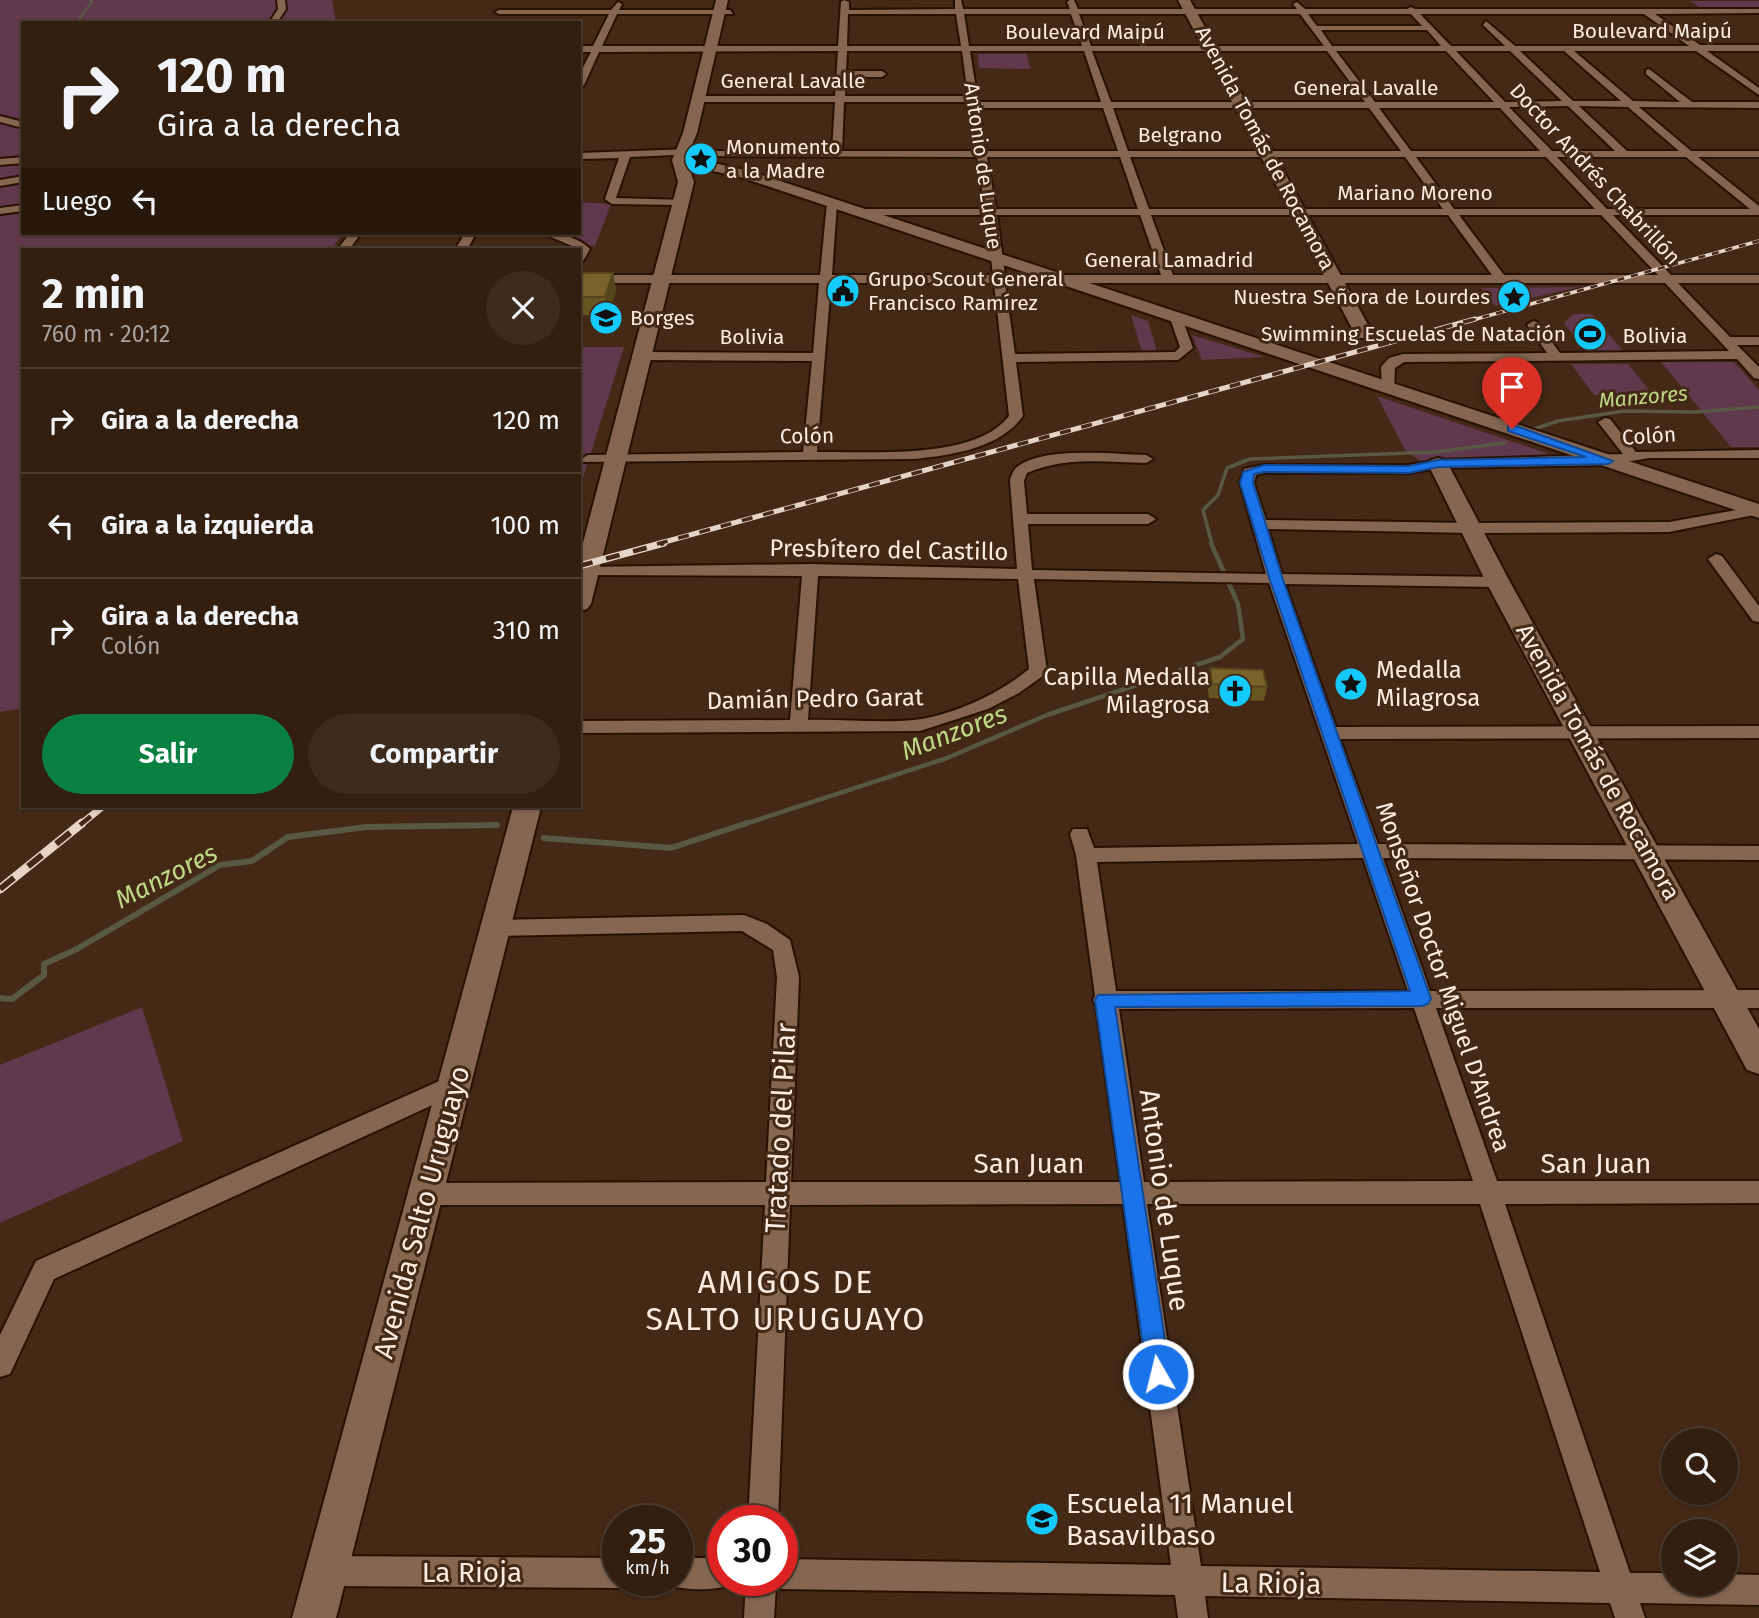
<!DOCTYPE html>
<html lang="es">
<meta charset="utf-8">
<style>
:root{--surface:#321f10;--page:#3d2c1e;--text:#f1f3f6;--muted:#a8a29f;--line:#4d3d30;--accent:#0b8043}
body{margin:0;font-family:"Fira Sans",sans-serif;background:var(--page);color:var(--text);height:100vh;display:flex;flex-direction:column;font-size:26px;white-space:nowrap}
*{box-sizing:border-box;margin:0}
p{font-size:23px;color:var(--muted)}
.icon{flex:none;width:38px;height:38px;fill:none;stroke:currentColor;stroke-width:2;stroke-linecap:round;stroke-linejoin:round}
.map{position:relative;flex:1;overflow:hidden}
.drawer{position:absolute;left:21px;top:248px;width:560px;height:560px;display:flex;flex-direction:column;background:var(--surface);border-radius:0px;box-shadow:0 2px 5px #0004,0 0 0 2px var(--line)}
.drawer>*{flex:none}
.hud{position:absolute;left:21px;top:21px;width:560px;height:214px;border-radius:0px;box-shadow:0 2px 5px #0004,0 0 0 2px var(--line);background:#321f10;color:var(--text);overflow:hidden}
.tools{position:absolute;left:1661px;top:1428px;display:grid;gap:14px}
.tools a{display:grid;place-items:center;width:77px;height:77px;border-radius:50%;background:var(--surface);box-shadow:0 2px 5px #0004,0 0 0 2px var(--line);font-size:35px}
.speed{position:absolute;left:602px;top:1505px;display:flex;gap:14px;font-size:35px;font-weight:700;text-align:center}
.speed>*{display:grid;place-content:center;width:91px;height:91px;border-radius:50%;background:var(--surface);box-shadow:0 2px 5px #0004,0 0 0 2px var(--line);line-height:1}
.speed small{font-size:18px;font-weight:400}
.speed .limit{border:10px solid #d22;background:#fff;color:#111}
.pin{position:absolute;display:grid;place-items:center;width:60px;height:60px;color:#fff;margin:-72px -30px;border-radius:50% 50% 50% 0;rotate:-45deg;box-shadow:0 0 7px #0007}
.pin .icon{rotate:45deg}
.me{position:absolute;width:77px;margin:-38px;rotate:352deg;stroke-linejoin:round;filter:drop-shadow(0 0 5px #0008)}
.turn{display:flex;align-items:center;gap:24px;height:147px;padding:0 21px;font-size:32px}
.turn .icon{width:91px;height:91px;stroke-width:2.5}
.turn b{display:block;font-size:49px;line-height:60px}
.then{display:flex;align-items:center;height:66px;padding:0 21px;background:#0003;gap:14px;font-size:26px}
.round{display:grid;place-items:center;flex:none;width:74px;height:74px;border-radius:37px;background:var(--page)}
.overview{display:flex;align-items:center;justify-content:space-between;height:119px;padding:0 21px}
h1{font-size:42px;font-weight:700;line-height:52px}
.cta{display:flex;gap:14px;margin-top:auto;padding:14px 21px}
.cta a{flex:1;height:80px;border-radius:42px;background:var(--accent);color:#fff;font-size:28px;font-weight:700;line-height:80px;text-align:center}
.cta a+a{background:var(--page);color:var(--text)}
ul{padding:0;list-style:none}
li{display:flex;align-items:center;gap:21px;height:105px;padding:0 21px;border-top:2px solid var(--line)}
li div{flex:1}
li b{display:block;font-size:26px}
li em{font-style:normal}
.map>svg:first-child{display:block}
.green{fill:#61394d}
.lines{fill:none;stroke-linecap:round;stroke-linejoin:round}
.stream-far3{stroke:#585843;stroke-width:2.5}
.stream-far2{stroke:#585843;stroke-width:3.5}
.stream-far1{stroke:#585843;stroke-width:4.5}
.stream{stroke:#585843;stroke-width:6}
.street-casing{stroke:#291101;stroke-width:4}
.secondary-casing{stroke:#291101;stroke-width:4}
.street{fill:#846651;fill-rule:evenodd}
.secondary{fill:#846651;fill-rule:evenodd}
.rail-far3-casing{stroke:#e7d4c7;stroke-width:3.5}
.rail-far2-casing{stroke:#e7d4c7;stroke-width:5}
.rail-far1-casing{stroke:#e7d4c7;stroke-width:7}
.rail-casing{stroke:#e7d4c7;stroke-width:9}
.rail-far3{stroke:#432916;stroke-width:2.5;stroke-dasharray:7;stroke-linecap:butt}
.rail-far2{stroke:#432916;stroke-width:3.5;stroke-dasharray:11;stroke-linecap:butt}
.rail-far1{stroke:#432916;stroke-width:4.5;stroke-dasharray:14;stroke-linecap:butt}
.rail{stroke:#432916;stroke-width:6;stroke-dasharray:18;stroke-linecap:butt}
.wall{fill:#675522}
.shaded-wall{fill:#54451c}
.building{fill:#786328;stroke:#54451c;stroke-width:2}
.route{fill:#1a73e8;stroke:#114b97;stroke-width:2}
.labels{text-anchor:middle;stroke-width:6;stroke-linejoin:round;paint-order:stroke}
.far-street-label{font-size:21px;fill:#fdebdf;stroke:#432916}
.far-poi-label{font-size:21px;fill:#fdebdf;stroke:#432916;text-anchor:start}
.far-water-label{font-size:21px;font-style:italic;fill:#bed885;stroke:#432916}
.street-label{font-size:24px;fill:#fdebdf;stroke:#432916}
.poi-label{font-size:24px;fill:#fdebdf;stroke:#432916;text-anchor:start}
.water-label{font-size:26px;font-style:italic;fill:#bed885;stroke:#432916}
.near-street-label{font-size:28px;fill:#fdebdf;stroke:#432916}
.near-poi-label{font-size:28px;fill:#fdebdf;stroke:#432916;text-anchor:start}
.near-neighbourhood-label{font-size:32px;letter-spacing:2px;fill:#fdebdf;stroke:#432916}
</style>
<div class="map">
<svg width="1759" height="1618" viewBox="0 0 1759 1618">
<rect width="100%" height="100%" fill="#432916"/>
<path class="green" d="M0 0H332L336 23H23V205L0 208Z
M1690 1H1759V10H1704Z
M978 54H1027L1030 69 979 68Z
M579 202 611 204 595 246 584 245 552 233H579Z
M23 213V233H342L332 250H23V708L0 712V216Z
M1580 287 1495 306 1481 288Z
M1573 314H1592L1624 352H1587L1564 323Z
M1131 315 1148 321 1158 355H1143Z
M1192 335 1265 357 1202 360Z
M579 347H624L579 491Z
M1661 362H1734L1759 390V447H1731Z
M1571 364H1628L1653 395H1594Z
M1377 396 1570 461 1422 462 1405 450Z
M142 1007 183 1141 0 1223V1065Z"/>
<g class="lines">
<path class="stream-far3" d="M76 23 92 2 90 0"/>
<path class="stream-far2" d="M1531 430 1558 421 1624 411 1695 412 1759 407
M1212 544 1203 510 1218 495 1227 468 1250 459 1436 452 1504 443"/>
<path class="stream-far1" d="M742 825 947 758 1047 715 1220 657 1243 639 1238 604 1211 543"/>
<path class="stream" d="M544 838 671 848 747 823
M0 998 12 999 44 975V964L77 949 220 865 252 861 288 837 366 827 497 825"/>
<defs>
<path id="street" d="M277 0H285L286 9 277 23H269L278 9Z
M844 0 849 2V10L955 9V0H961L963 9H1070L1067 2 1070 0H1074L1078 9H1297L1293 4 1297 2 1305 9H1407L1411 7 1415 9H1759V13L1655 14 1700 45H1759V51H1707L1759 88V95L1696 51H1574L1633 101 1680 102 1646 74V70L1649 69 1692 102H1759V108L1639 107 1691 151H1759V157H1698L1759 206V215H1613L1671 275H1759V283H1678L1730 337H1759V345H1737L1759 367V379L1754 378 1737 359 1404 362 1395 368 1394 391 1389 392 1382 388 1381 367 1389 358 1403 354 1547 353 1527 325 1533 321 1537 322 1560 353 1729 351 1665 283H1005L1015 354 1175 352 1180 347 1170 318 1176 314 1182 318 1193 348 1178 360 1016 362 1023 416C999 449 951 455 913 459L583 462 581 459 588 455 803 452 812 361 643 360 637 356 643 352 813 353 819 283H579V275H820L827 203 832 200 837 203 832 275H993L986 215H861L856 212 861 209H985L977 157 706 156V152L710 151H832L835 102H698L693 99 698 96H835L838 51 599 52 584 85 579 88V75L591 52H579V46H593L609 14H499L495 12 499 10H611L618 2 622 4 619 10H730L733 14H617L602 46H838L841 2ZM848 14H956L961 46H847ZM964 14H1071L1082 46H969ZM1079 14H1300L1324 46H1091ZM1308 14H1411L1422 26H1317ZM1420 14H1644L1689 46H1515L1486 21 1483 25 1505 46H1451ZM1321 30H1427L1441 46H1332ZM847 51H962L968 96H845L846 77H882L886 74 882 71H846ZM970 51H1084L1101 102H978ZM1092 51H1327L1365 102H1111ZM1336 51H1446L1494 102H1375ZM1456 51H1510L1562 101 1505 102ZM1520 51H1564L1621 101H1573ZM844 102H969L976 151H842ZM1568 106 1615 151H1552L1509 107ZM1579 106 1628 107 1679 151H1627ZM979 108H1103L1118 151H986ZM1113 108H1369L1401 151H1128ZM1379 108H1500L1540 151H1411ZM987 157H1120L1138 209H996ZM1130 157H1405L1443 209H1149ZM1416 157H1546L1595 209H1454ZM1557 157H1686L1750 209H1607ZM997 215H1140L1161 275H1005ZM1151 215H1448L1492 275H1173ZM1459 215H1601L1658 275H1504ZM831 283H994L1009 416C975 461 869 451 817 452Z
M0 116 23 122V128L0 122Z
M691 149 695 150V154L630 157 616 198 684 200 685 202 680 205 612 204 605 199 619 158 579 159V153Z
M23 157V163L0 165V159Z
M23 176V182L0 186V180Z
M23 205V211L0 214V208Z
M350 233H361L349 250H337Z
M465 233H476L467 250H455Z
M541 233C557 232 579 237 590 249L583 261 579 262 577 248Z
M1605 418 1610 419 1636 452 1759 450V458H1649L1608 465 1438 468 1409 473H1264L1256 475 1254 483 1266 520 1471 523 1669 522 1759 506V514L1669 532 1471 533 1268 529 1282 574 1498 577 1506 582 1498 587 1285 584 1336 727 1759 726V738L1340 739 1378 844 1759 846V860L1383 858 1430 991 1759 990V1008H1436L1497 1181H1759V1203L1505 1204 1630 1573H1673V1584H1726V1574L1759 1575V1605L1640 1603 1645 1618H1615L1610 1603 1205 1596 1208 1618H1178L1175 1595 782 1589 776 1586 774 1618H744L746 1580H782V1559L1171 1565 1123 1204 790 1205 778 1521H748L765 1205H425L416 1202 413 1194 416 1186 425 1183 766 1182 777 977 773 950 742 931 495 936 488 934 485 928 488 922 495 920 744 915 767 924 790 940 799 977 791 1182H1120L1096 1006 1093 1000 1095 996 1076 855 1070 834 1073 829H1087L1094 848 1358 844 1269 583 1034 579 1047 671 1044 675 1019 693 988 709 920 731 579 733V721L790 720 802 576 588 575 582 573 580 570 582 567 810 564 1017 569 1010 481C1011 476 1013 470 1017 467 1043 446 1114 454 1146 455L1153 459 1146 463C1106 462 1065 456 1027 473L1024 481 1027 514H1148L1156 519 1148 524H1028L1032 570 1266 574 1240 483 1244 469 1264 465H1409L1438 460 1623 454 1598 422ZM818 576 1018 579 1029 669C1000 693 959 712 922 719 889 724 843 719 808 720ZM1363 858 1408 991H1116L1097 862ZM1414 1008 1473 1181 1144 1182 1119 1009ZM1147 1204H1480L1600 1572 1201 1566Z
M1716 554 1722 556 1759 606V622L1753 621 1708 559Z
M455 1074 463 1077 467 1084 463 1091 54 1279 10 1374 0 1377V1335L36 1261Z
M327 1556 618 1558V1580H630L618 1588 327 1586 316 1582 312 1571 316 1560Z
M677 1558H723V1580H735L734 1584C715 1591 685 1591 666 1584L665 1580H677Z"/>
<path id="secondary" d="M716 0H728L697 133 686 159 694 182 591 604 587 609 579 611V558L678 182 672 160 683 133Z
M1178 0H1190L1373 334 1370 338H1358L1355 334Z
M701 160 753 172 1759 504V518L743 178 696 167 694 164 696 161Z
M1438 458 1445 460 1448 464 1510 582 1759 1029V1074L1747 1070 1486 582 1428 464 1431 460Z
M513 807H541L336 1618H292Z"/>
</defs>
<use href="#street" class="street-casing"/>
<use href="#secondary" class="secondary-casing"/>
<use href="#street" class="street"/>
<use href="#secondary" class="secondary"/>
<defs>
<path id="rail-far3" d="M1469 321 1759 241"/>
<path id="rail-far2" d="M657 544 1475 319"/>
<path id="rail-far1" d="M579 566 664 543
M80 825 102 807"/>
<path id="rail" d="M0 889 82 823"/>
</defs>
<use href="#rail-far3" class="rail-far3-casing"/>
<use href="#rail-far2" class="rail-far2-casing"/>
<use href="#rail-far1" class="rail-far1-casing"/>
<use href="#rail" class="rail-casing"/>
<use href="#rail-far3" class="rail-far3"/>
<use href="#rail-far2" class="rail-far2"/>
<use href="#rail-far1" class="rail-far1"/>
<use href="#rail" class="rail"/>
</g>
<path class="wall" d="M579 273H613L616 291 608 316 579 315Z
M1210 668 1267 687 1264 701 1209 698 1207 682Z"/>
<path class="shaded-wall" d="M613 273 616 291 608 316 605 297Z"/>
<path class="building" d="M579 273H613L605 297H579Z
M1210 668 1263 670 1267 687 1212 684Z"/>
<path class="route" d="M1508 426H1516L1613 461 1608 464 1438 467 1409 473 1264 472 1254 474 1253 483 1283 580 1431 999 1428 1004 1422 1006 1115 1007 1170 1374 1166 1382 1158 1386 1151 1382 1147 1374 1095 1000 1098 995 1410 991 1270 580 1240 483 1243 472 1264 465 1409 466 1438 460 1586 457 1508 431Z"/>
<defs>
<symbol id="sight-disc" viewBox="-11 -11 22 22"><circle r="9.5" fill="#14cafb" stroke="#432916"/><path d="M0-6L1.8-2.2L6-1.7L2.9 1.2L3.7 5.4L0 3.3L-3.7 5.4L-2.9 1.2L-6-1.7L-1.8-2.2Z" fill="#111"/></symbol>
<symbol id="civic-disc" viewBox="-11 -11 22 22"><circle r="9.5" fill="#14cafb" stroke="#432916"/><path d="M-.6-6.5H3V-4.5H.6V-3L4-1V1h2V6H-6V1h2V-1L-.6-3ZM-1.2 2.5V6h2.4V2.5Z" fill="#111"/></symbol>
<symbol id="school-disc" viewBox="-11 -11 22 22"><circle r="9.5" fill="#14cafb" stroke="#432916"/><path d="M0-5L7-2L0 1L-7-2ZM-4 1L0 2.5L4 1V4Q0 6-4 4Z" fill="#111"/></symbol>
<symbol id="stadium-disc" viewBox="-11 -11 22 22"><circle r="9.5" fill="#14cafb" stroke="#432916"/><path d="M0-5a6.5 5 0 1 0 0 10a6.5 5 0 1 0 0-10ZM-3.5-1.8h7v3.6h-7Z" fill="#111"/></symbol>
<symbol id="church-disc" viewBox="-11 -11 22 22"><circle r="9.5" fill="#14cafb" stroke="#432916"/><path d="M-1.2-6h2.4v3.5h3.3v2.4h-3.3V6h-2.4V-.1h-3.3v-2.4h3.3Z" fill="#111"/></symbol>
</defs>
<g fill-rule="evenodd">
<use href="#sight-disc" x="682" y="140" width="38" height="38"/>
<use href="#civic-disc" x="824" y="272" width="38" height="38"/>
<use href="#sight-disc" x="1495" y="278" width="38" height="38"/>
<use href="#school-disc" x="587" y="299" width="38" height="38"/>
<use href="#stadium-disc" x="1571" y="315" width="38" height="38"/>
<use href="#sight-disc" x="1332" y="665" width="38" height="38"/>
<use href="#church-disc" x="1216" y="672" width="38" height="38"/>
<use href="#school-disc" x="1023" y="1500" width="38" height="38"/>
</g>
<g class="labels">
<g class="far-street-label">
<text x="1652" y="38">Boulevard Maipú</text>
<text x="1085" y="39">Boulevard Maipú</text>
<text x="793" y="88">General Lavalle</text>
<text x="1366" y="95">General Lavalle</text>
<text x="1180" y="142">Belgrano</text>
<text transform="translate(1265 148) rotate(62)" y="7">Avenida Tomás de Rocamora</text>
<text transform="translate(983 166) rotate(82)" y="7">Antonio de Luque</text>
<text transform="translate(1595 174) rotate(47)" y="7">Doctor Andrés Chabrillón</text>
<text x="1415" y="200">Mariano Moreno</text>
<text x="1169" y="267">General Lamadrid</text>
<text x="1655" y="343">Bolivia</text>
<text x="752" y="344">Bolivia</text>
<text transform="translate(807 436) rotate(-1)" y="7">Colón</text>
<text transform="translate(1649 436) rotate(-4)" y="7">Colón</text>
</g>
<g class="far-poi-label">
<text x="726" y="154">Monumento<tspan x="726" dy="24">a la Madre</tspan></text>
<text x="868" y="286">Grupo Scout General<tspan x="868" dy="24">Francisco Ramírez</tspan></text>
<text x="1490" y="304" text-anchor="end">Nuestra Señora de Lourdes</text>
<text x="630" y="325">Borges</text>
<text x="1566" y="341" text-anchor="end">Swimming Escuelas de Natación</text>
</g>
<g class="far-water-label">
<text transform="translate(1643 397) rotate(-5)" y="7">Manzores</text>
</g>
<g class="street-label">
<text transform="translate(889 550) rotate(1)" y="8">Presbítero del Castillo</text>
<text transform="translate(815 699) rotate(-1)" y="8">Damián Pedro Garat</text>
<text transform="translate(1598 762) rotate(61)" y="8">Avenida Tomás de Rocamora</text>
<text transform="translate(1443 977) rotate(71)" y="8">Monseñor Doctor Miguel D'Andrea</text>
</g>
<g class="poi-label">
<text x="1376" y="678">Medalla<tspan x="1376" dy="28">Milagrosa</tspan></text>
<text x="1210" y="685" text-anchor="end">Capilla Medalla<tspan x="1210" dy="28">Milagrosa</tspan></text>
</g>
<g class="water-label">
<text transform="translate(954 732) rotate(-21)" y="9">Manzores</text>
<text transform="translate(166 876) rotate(-27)" y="9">Manzores</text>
</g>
<g class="near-street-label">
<text transform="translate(780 1128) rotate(-87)" y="10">Tratado del Pilar</text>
<text x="1029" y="1173">San Juan</text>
<text x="1596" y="1173">San Juan</text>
<text transform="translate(1165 1200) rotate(82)" y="10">Antonio de Luque</text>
<text transform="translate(421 1212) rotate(-75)" y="10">Avenida Salto Uruguayo</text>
<text x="472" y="1582">La Rioja</text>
<text transform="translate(1271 1583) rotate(1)" y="10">La Rioja</text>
</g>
<g class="near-poi-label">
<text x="1066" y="1513">Escuela 11 Manuel<tspan x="1066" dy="32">Basavilbaso</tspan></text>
</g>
<g class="near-neighbourhood-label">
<text x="786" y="1293">AMIGOS DE<tspan x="786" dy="37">SALTO URUGUAYO</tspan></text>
</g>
</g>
</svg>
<div class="tools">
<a><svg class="icon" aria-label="search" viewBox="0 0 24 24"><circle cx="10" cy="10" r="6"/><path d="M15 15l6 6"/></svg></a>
<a><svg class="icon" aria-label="layers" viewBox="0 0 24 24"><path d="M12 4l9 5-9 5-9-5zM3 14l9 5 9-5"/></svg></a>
</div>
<div class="speed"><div>25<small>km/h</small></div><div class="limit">30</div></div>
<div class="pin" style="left:1512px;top:429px;background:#d93025"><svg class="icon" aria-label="arrive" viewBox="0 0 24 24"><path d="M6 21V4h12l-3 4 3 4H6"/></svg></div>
<svg class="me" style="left:1158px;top:1374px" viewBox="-20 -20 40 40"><circle r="17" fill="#1a73e8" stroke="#fff" stroke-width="3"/><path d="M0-11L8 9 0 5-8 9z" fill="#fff"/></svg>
<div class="hud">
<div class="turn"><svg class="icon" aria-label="right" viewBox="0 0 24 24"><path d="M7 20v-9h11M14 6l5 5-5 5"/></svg><div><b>120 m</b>Gira a la derecha</div></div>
<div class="then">Luego<svg class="icon" aria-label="left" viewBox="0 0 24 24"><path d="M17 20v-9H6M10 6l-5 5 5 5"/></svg></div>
</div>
<section class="drawer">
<div class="overview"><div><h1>2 min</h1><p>760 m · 20:12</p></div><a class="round"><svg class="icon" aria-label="close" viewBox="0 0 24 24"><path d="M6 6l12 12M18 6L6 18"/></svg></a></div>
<ul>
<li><svg class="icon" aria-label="right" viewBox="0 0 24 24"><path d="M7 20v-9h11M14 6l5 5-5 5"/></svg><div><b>Gira a la derecha</b></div><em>120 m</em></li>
<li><svg class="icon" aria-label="left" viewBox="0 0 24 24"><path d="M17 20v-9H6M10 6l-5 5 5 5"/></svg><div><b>Gira a la izquierda</b></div><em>100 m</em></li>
<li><svg class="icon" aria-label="right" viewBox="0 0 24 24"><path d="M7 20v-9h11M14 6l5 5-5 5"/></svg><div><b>Gira a la derecha</b><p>Colón</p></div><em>310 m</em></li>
</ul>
<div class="cta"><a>Salir</a><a>Compartir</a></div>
</section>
</div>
